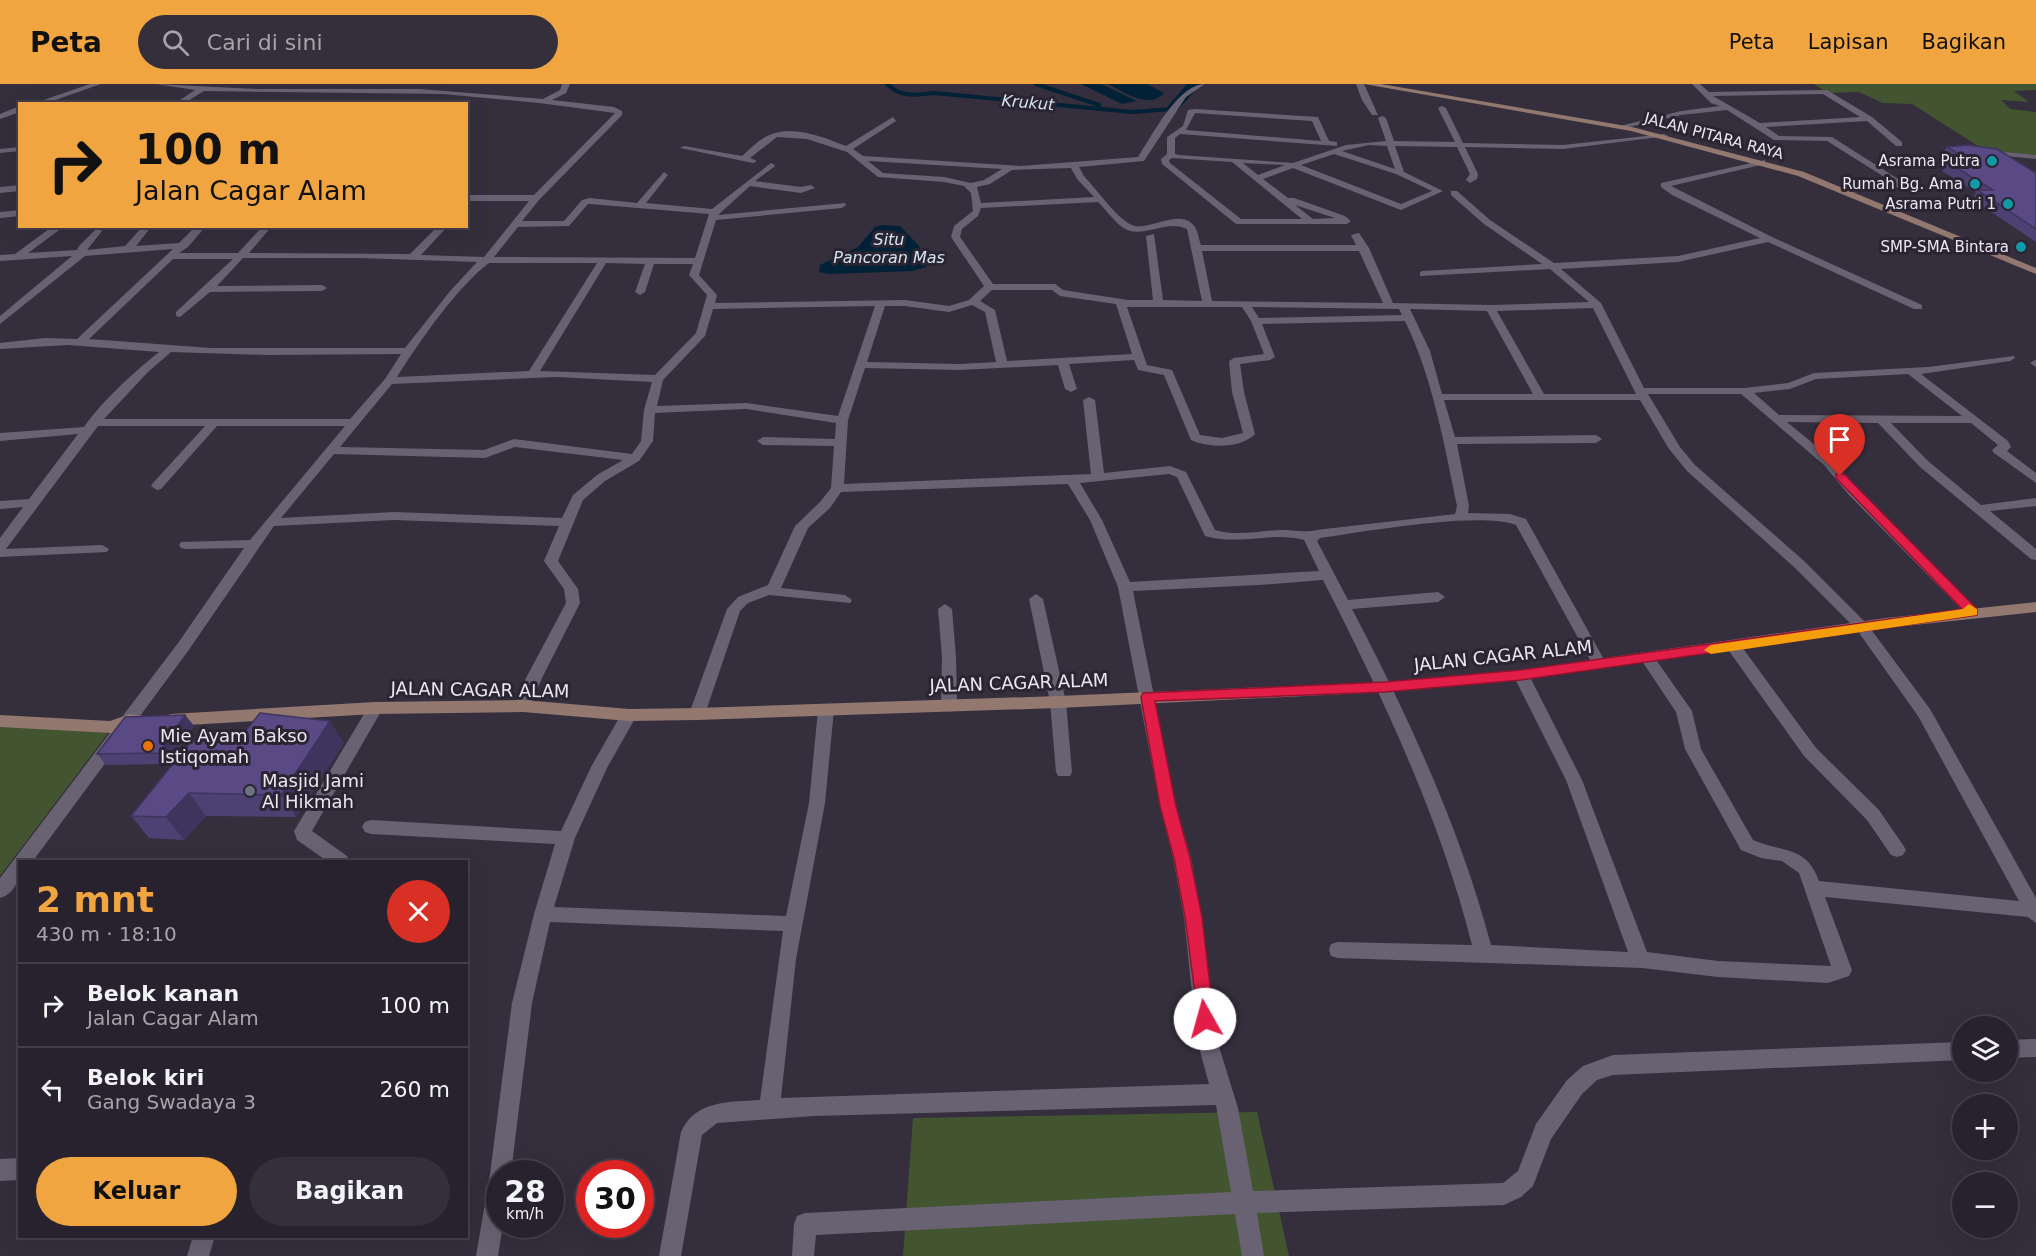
<!DOCTYPE html>
<html lang="id">
<meta charset="utf-8">
<style>
:root{--surface:#28222e;--page:#342f3a;--text:#f1f3f6;--muted:#a5a4aa;--line:#443f4a;--accent:#f1a540}
body{margin:0;font-family:"DejaVu Sans",sans-serif;background:var(--page);color:var(--text);height:100vh;display:flex;flex-direction:column;font-size:22px;white-space:nowrap}
*{box-sizing:border-box;margin:0}
p{font-size:20px;color:var(--muted)}
.icon{flex:none;width:33px;height:33px;fill:none;stroke:currentColor;stroke-width:2;stroke-linecap:round;stroke-linejoin:round}
.map{position:relative;flex:1;overflow:hidden}
.panel{position:absolute;left:18px;top:776px;width:450px;height:378px;display:flex;flex-direction:column;background:var(--surface);border-radius:0px;box-shadow:0 6px 24px #0002,0 0 0 2px var(--line)}
.panel>*{flex:none}
.top-card{position:absolute;left:18px;top:18px;width:450px;height:126px;border-radius:0px;box-shadow:0 6px 24px #0002,0 0 0 2px var(--line);background:#f1a540;color:#111;overflow:hidden}
.tools{position:absolute;left:1952px;top:932px;display:grid;gap:12px}
.tools a{display:grid;place-items:center;width:66px;height:66px;border-radius:50%;background:var(--surface);box-shadow:0 6px 24px #0002,0 0 0 2px var(--line);font-size:30px}
.speed{position:absolute;left:486px;top:1076px;display:flex;gap:12px;font-size:30px;font-weight:700;text-align:center}
.speed>*{display:grid;place-content:center;width:78px;height:78px;border-radius:50%;background:var(--surface);box-shadow:0 6px 24px #0002,0 0 0 2px var(--line);line-height:1}
.speed small{font-size:15px;font-weight:400}
.speed .limit{border:9px solid #d22;background:#fff;color:#111}
.pin{position:absolute;display:grid;place-items:center;width:51px;height:51px;color:#fff;margin:-62px -26px;border-radius:50% 50% 50% 0;rotate:-45deg;box-shadow:0 0 6px #0007}
.pin .icon{rotate:45deg}
.me{position:absolute;width:66px;margin:-33px;rotate:353deg;stroke-linejoin:round;filter:drop-shadow(0 0 4px #0008)}
.turn{display:flex;align-items:center;gap:21px;height:126px;padding:0 18px;font-size:27px}
.turn .icon{width:78px;height:78px;stroke-width:2.5}
.turn b{display:block;font-size:42px;line-height:51px}
.round{display:grid;place-items:center;flex:none;width:63px;height:63px;border-radius:32px;background:var(--page)}
.summary{display:flex;align-items:center;justify-content:space-between;height:102px;padding:0 18px}
h1{font-size:36px;font-weight:600;line-height:45px;color:var(--accent)}
.cta{display:flex;gap:12px;margin-top:auto;padding:12px 18px}
.cta a{flex:1;height:69px;border-radius:36px;background:var(--accent);color:#111;font-size:24px;font-weight:600;line-height:69px;text-align:center}
.cta a+a{background:var(--page);color:var(--text)}
ul{padding:0;list-style:none}
li{display:flex;align-items:center;gap:18px;height:84px;padding:0 18px;border-top:2px solid var(--line)}
li div{flex:1}
li b{display:block;font-size:22px}
li em{font-style:normal}
header{display:flex;align-items:center;gap:36px;box-sizing:border-box;height:84px;padding:0 30px;background:var(--accent);color:#111}
header strong{font-size:28px}
nav{display:flex;gap:33px;margin-inline-start:auto;font-size:21px}
.search{width:420px;height:54px;background:var(--page);display:flex;align-items:center;gap:15px;box-sizing:border-box;padding:0 21px;border-radius:33px;color:var(--muted);font-size:22px}
.map>svg:first-child{display:block}
.green{fill:#435431}
.water{fill:#002136}
.lines{fill:none;stroke-linecap:round;stroke-linejoin:round}
.stream{stroke:#002136;stroke-width:4}
.canal{fill:#002136;fill-rule:evenodd}
.street{fill:#696273;fill-rule:evenodd}
.secondary{fill:#92786f;fill-rule:evenodd}
.wall{fill:#4d4072}
.shaded-wall{fill:#3e345d}
.building{fill:#594a85;stroke:#3e345d;stroke-width:1.5}
.route{fill:#e11d48;stroke:#92132f;stroke-width:1.5}
.slow{fill:#f59e0b}
.culture-dot{fill:#0f9aa8;stroke:#2b2433;stroke-width:2}
.food-dot{fill:#e8710a;stroke:#2b2433;stroke-width:2}
.worship-dot{fill:#6b7280;stroke:#2b2433;stroke-width:2}
.labels{text-anchor:middle;stroke-width:6;stroke-linejoin:round;paint-order:stroke}
.far-street-label{font-size:15px;fill:#ebe7f1;stroke:#2b2433}
.far-poi-label{font-size:15px;fill:#ebe7f1;stroke:#2b2433;text-anchor:end}
.far-water-label{font-size:16px;font-style:italic;fill:#d3e4f1;stroke:#2b2433}
.street-label{font-size:18px;fill:#ebe7f1;stroke:#2b2433}
.poi-label{font-size:18px;fill:#ebe7f1;stroke:#2b2433;text-anchor:start}
</style>
<header>
<strong>Peta</strong>
<div class="search"><svg class="icon" aria-label="search" viewBox="0 0 24 24"><circle cx="10" cy="10" r="6"/><path d="M15 15l6 6"/></svg>Cari di sini</div>
<nav><a>Peta</a><a>Lapisan</a><a>Bagikan</a></nav>
</header>
<div class="map">
<svg width="2036" height="1172" viewBox="0 0 2036 1172">
<rect width="100%" height="100%" fill="#352e3d"/>
<path class="green" d="M1814 0H2036V6L2014 7 2029 18 2001 16 2010 25 2036 28V71L1986 67 1912 20 1883 19 1859 8 1827 9Z
M0 642 109 648 0 792Z
M1257 1028 1289 1172H903L913 1034Z"/>
<path class="water" d="M1081 0H1101L1137 17 1122 20Z
M1108 0H1147L1164 9C1148 26 1124 8 1108 0Z
M882 141 900 142 919 162 927 183 912 187 829 190 819 188 820 181 858 163 875 143Z"/>
<g class="lines">
<path class="stream" d="M887 0C902 14 915 11 934 9L1132 28 1172 25
M1036 0 1099 21"/>
<path class="canal" d="M1187 0H1201L1176 28H1168V22Z"/>
<path class="street" d="M90 0H101L44 20H32Z
M156 0 257 5H419L543 15 560 6 562 0H570L566 9 552 16 614 23 622 27V31L539 116 522 137H564L582 116 590 114 637 119 664 88 668 91 646 119 712 125 771 79 775 81 774 83 755 97 801 103 811 101 815 104 801 109 750 102 718 131 845 119 846 121 842 124 716 136 699 191 717 211 715 219 905 216 949 222 969 216 984 202 951 153 954 142 973 127 971 109 964 102 944 98 878 93 847 68 807 55 777 53 750 74 757 77 753 79 680 64 684 62 742 72C751 64 760 54 772 50 794 41 826 54 846 62L893 33 896 37 853 65 863 72 1021 82 1138 73C1152 52 1178 0 1205 0L1186 13 1144 77 1079 83 1084 92C1098 107 1112 128 1128 139 1146 152 1179 121 1195 143 1198 148 1199 156 1201 161H1356L1351 151 1359 149 1369 164 1393 219 1490 221 1589 218 1550 185 1420 192V188L1423 187 1542 180 1484 140 1451 111V107H1457L1490 136 1554 179 1678 172 1760 154 1672 111 1661 103V99L1765 76V80L1671 102 1772 153 1922 221V225H1914L1768 158 1678 178 1561 185 1601 219 1644 304H1744L1788 299 1814 289 1928 283 2014 272 2015 274 2010 277 1921 290 2008 357 2011 363 2007 367 2036 389V399L1994 369 1992 366 1998 361 1971 339H1891L1928 377 1981 421 2036 414V422L1990 427 2036 465V476L2031 475 1920 383 1878 339 1787 338 1832 375 1856 404 1977 525 1979 528 1972 533 1967 531 1848 410 1824 381 1741 310H1648L1680 363 1695 381 1804 477 1867 540 1930 625 2036 814V839L2028 833 1825 813 1852 886 1849 892 1828 899 1718 893 1642 884 1338 874 1331 872 1329 866 1331 860 1338 858 1472 861C1440 733 1381 610 1323 496L1259 501 1133 507 1176 722 1191 774 1202 833 1217 956 1238 1024 1253 1107 1503 1099 1518 1087 1536 1040 1567 996 1583 982 1613 971 1962 958V976L1613 991 1597 996 1582 1010 1551 1055 1533 1102 1521 1113 1504 1121 1257 1129 1264 1172H1242L1235 1130 816 1151 814 1172H792L794 1140 797 1132 805 1129 1231 1108 1216 1021 814 1032 717 1039 702 1051 681 1172H659L681 1048C695 1016 730 1018 760 1016L783 847 550 838 532 919 511 1089H500V1140H503L498 1172H476L490 1090 512 919 534 830 555 760 371 750 365 748 362 743 365 738 371 736 561 747 591 683 623 627H635L637 631 607 684 575 754 554 823 786 832 809 719 818 626 821 622H831L834 626 825 719 796 875 781 1014 1209 1000 1197 956 1184 833 1173 774 1160 722 1118 503 1090 436 1068 400 841 408 830 424 808 444 781 504 845 511 852 516 850 519 769 511 748 519 740 527 705 630 703 634H691L689 630 727 525 738 513 768 501 795 442 820 418 831 404 834 362 763 361 757 357 763 353 835 355 836 339 746 325 655 329 653 357 639 377 605 397 583 416 558 477 578 505 580 519 542 594 528 626H518L515 622 526 594 566 519 564 505 544 477 559 442 394 436 274 442 188 567 33 777H20C20 793 17 809 0 814V794L178 559 244 464 186 465 181 464 179 461 181 458 250 456 345 342H217L161 405 157 406 151 402 153 399 205 342H98L6 465 102 461 109 465 107 468 0 473V454L23 423 0 425V417L29 415 78 350 0 357V349L84 343C102 317 133 289 159 268L68 261 0 265V259L45 254 77 255 173 165 85 172 0 240V232L72 172 0 177V171L15 170 53 142 62 144 28 169 77 166 79 162 97 144 102 147 87 166 125 162 143 142H152L136 162 179 159 196 142H206L188 163 179 169H238L263 142H272L249 169 410 170 438 142H448L421 171 484 173 529 117H466V111H534L615 29 539 19 443 10 204 7 183 20H174L195 6ZM868 77 1002 85 984 96 971 99 944 93 883 89ZM1071 84 1077 95 1094 113 981 119 977 103 990 100 1012 86ZM1098 118C1106 126 1113 136 1122 143 1141 157 1166 134 1187 145L1202 217 1163 216 1154 150 1146 152 1153 216H1128L1063 206 1055 200H993L960 153 962 145 978 132 981 124ZM588 120H590L709 130 695 174 494 173 518 143 569 142ZM1202 167H1359L1383 219 1212 217ZM243 174H359L477 178 451 206 405 264H211L89 255 173 175H233L176 228V232L180 233 210 208 322 207 327 204 322 201 217 202ZM489 179H597L529 287 397 293C419 258 457 203 489 179ZM606 179 645 180 635 208 640 211 645 208 654 180H693L689 191 707 211 696 249 655 291 540 287ZM992 206H1052L1060 212 1116 220 1132 270 1007 277 995 226 980 217ZM972 221 985 228 996 278 960 280 867 278 885 222H905L949 228ZM875 222 838 332 746 319 657 322 663 296 705 252 713 225ZM1127 223H1242L1251 237 1264 270 1234 274 1229 277 1232 308 1243 349 1222 354 1200 351 1172 286 1147 281ZM1252 223 1399 225 1402 231 1259 234ZM1593 224 1636 310H1544L1497 227ZM1410 225 1487 227 1533 310H1442L1430 267ZM1405 237C1433 295 1444 359 1457 422L1455 430 1316 446C1304 449 1297 446 1283 446 1261 446 1238 453 1215 446L1186 388 1170 382 1104 389 1095 316 1089 313 1083 316 1091 390 844 400 848 336 865 284 960 286 1058 281 1065 305 1071 308 1077 305 1069 280 1134 276 1138 286 1164 291 1191 356C1208 364 1241 365 1255 350L1244 308 1240 280 1270 276 1275 273 1262 240ZM171 268 267 271 401 270 385 295 350 335H104L148 288ZM1908 290 1962 332 1779 331 1754 309 1790 305 1816 295ZM557 293 652 298 644 326 641 357 632 370 514 355 484 366 340 363 392 300ZM1444 316H1640L1669 365 1687 387 1794 483 1857 546 1918 632 2019 817 1819 797C1806 761 1783 769 1753 756L1701 665 1692 627 1652 570 1647 569 1640 574 1676 628 1685 665 1741 766 1761 774 1782 777 1799 789 1831 882 1718 877 1647 868 1582 696 1529 591 1521 586 1513 591 1566 696 1628 868 1491 861C1460 744 1408 632 1352 525L1438 518 1445 513 1438 508 1348 516 1317 457 1320 454C1364 448 1478 427 1516 441L1595 585H1605L1607 581 1526 435 1510 430 1468 429 1469 422 1457 360 1596 359 1602 355 1596 351 1455 353ZM515 363 623 376 597 391 573 411 562 434 394 428 281 434 334 370 485 374ZM1169 390 1177 393 1205 452C1240 462 1271 447 1304 456L1319 487 1130 498 1102 436 1080 399Z
M1356 0H1364L1378 31H1372L1362 16Z
M1692 0H1700L1709 8 1827 6 1872 33 1902 58V62H1896L1867 37 1766 43 1779 52 1832 53 1906 100 1902 103 1842 110 1841 108 1845 105 1894 99 1827 57 1774 56 1727 26 1681 31 1620 45 1616 43 1681 27 1720 22 1711 19ZM1823 10 1860 33 1760 39 1713 12Z
M1442 22 1446 24 1463 59 1563 61 1664 50 1668 52 1563 65 1465 63 1478 90 1477 95 1470 99 1466 96 1470 90 1457 63 1395 62 1404 88 1443 107 1401 126 1293 84 1263 95 1288 114H1294L1345 132 1351 137 1347 140H1236L1162 80 1161 75 1167 70V53L1183 42 1188 26 1195 25 1318 33 1329 57 1337 58V62L1180 50 1175 54V70L1179 71 1293 79 1346 61 1386 57 1378 34 1382 32 1386 34 1394 57 1455 58 1438 24ZM1195 29 1312 37 1321 57 1186 46ZM1369 61 1387 62 1395 85 1342 67ZM1334 70 1396 90 1432 107 1401 120 1301 81ZM1172 74 1232 78 1302 135H1241L1170 79 1169 76ZM1243 79 1285 81 1258 91ZM1295 121 1335 134 1313 135Z
M17 23H20V28L0 35V30Z
M20 63V67L0 69V65Z
M1982 66 2036 71V75L1985 70H1982Z
M20 101V107L0 109V103Z
M20 126V132L0 134V128Z
M2035 276H2036V283L2030 279Z
M1036 510 1043 515 1066 618 1072 688 1070 692H1058L1056 688 1050 618 1029 515Z
M945 520 952 525 956 573 957 622 949 628 941 622 942 573 938 525Z
M1734 558 1739 559 1816 664 1879 726 1903 761 1906 766 1903 771 1897 773 1891 771 1867 736 1804 672 1729 567 1727 563 1729 559Z
M375 618 383 624 312 747 347 772 350 777H327L297 756 294 747 370 620Z
M2036 955V973L2007 974V956Z
M20 1074V1096L0 1097V1075Z
M193 1152H215L209 1172H187Z"/>
<path class="secondary" d="M1364 0H1381L1632 43 1804 88 2036 184V190L1798 92 1631 47Z
M2036 518V528L1886 544 1521 596 1385 608 1058 624 697 636 629 637 523 628 375 630 171 642 165 640 163 636 165 632 171 630 375 618 523 616 629 625 697 624 1058 612 1385 598 1521 586 1886 534Z
M130 630 144 632 146 636 144 640 111 649 0 643V631L110 637Z"/>
</g>
<path class="wall" d="M1947 63 2036 89V158L1972 115 1976 108 1942 87 1947 78H1952L1942 71Z
M185 631 194 642 168 680 106 681 97 670Z
M236 659H344L296 733 206 732 184 756 149 754 131 732Z"/>
<path class="shaded-wall" d="M185 631 194 642 168 680 159 669Z
M330 637 344 659 296 733 281 711Z
M189 709 206 732 184 756 166 733Z"/>
<path class="building" d="M1968 61 1997 65 2036 89V145L1977 106H1993L1947 78 1970 77 1947 63Z
M260 629 330 637 281 711 189 709 166 733 131 732 192 656 236 659Z
M185 631 159 669 97 670 125 633Z"/>
<path class="route" d="M1836 390H1844L1977 525V531L1521 596 1385 608 1155 617 1176 722 1190 774 1202 833 1214 935 1212 941 1205 944 1199 941 1185 833 1174 774 1160 722 1141 613 1143 609 1385 598 1521 586 1962 525 1836 394Z"/>
<path class="slow" d="M1969 520 1977 525V531L1711 570 1704 566 1711 561 1963 525Z"/>
<g class="culture-dot">
<circle cx="1992" cy="77" r="6"/>
<circle cx="1975" cy="100" r="6"/>
<circle cx="2008" cy="120" r="6"/>
<circle cx="2021" cy="163" r="6"/>
</g>
<circle class="food-dot" cx="148" cy="662" r="6"/>
<circle class="worship-dot" cx="250" cy="707" r="6"/>
<g class="labels">
<g class="far-street-label">
<text transform="translate(1714 52) rotate(15)" y="5">JALAN PITARA RAYA</text>
</g>
<g class="far-poi-label">
<text x="1980" y="82">Asrama Putra</text>
<text x="1963" y="105">Rumah Bg. Ama</text>
<text x="1996" y="125">Asrama Putri 1</text>
<text x="2009" y="168">SMP-SMA Bintara</text>
</g>
<g class="far-water-label">
<text transform="translate(1028 18) rotate(5)" y="6">Krukut</text>
<text x="889" y="161">Situ<tspan x="889" dy="18">Pancoran Mas</tspan></text>
</g>
<g class="street-label">
<text transform="translate(1503 572) rotate(-6)" y="6">JALAN CAGAR ALAM</text>
<text transform="translate(1019 599) rotate(-2)" y="6">JALAN CAGAR ALAM</text>
<text transform="translate(480 606) rotate(1)" y="6">JALAN CAGAR ALAM</text>
</g>
<g class="poi-label">
<text x="160" y="658">Mie Ayam Bakso<tspan x="160" dy="21">Istiqomah</tspan></text>
<text x="262" y="703">Masjid Jami<tspan x="262" dy="21">Al Hikmah</tspan></text>
</g>
</g>
</svg>
<div class="tools">
<a><svg class="icon" aria-label="layers" viewBox="0 0 24 24"><path d="M12 4l9 5-9 5-9-5zM3 14l9 5 9-5"/></svg></a>
<a>+</a>
<a>−</a>
</div>
<div class="speed"><div>28<small>km/h</small></div><div class="limit">30</div></div>
<div class="pin" style="left:1840px;top:392px;background:#d93025"><svg class="icon" aria-label="arrive" viewBox="0 0 24 24"><path d="M6 21V4h12l-3 4 3 4H6"/></svg></div>
<svg class="me" style="left:1205px;top:935px" viewBox="-20 -20 40 40"><circle r="19" fill="#fff"/><path d="M0-13L10 11 0 6-10 11z" fill="#e11d48"/></svg>
<div class="top-card">
<div class="turn"><svg class="icon" aria-label="right" viewBox="0 0 24 24"><path d="M7 20v-9h11M14 6l5 5-5 5"/></svg><div><b>100 m</b>Jalan Cagar Alam</div></div>
</div>
<section class="panel">
<div class="summary"><div><h1>2 mnt</h1><p>430 m · 18:10</p></div><a class="round" style="background:#d93025;color:#fff"><svg class="icon" aria-label="close" viewBox="0 0 24 24"><path d="M6 6l12 12M18 6L6 18"/></svg></a></div>
<ul>
<li><svg class="icon" aria-label="right" viewBox="0 0 24 24"><path d="M7 20v-9h11M14 6l5 5-5 5"/></svg><div><b>Belok kanan</b><p>Jalan Cagar Alam</p></div><em>100 m</em></li>
<li><svg class="icon" aria-label="left" viewBox="0 0 24 24"><path d="M17 20v-9H6M10 6l-5 5 5 5"/></svg><div><b>Belok kiri</b><p>Gang Swadaya 3</p></div><em>260 m</em></li>
</ul>
<div class="cta"><a>Keluar</a><a>Bagikan</a></div>
</section>
</div>
